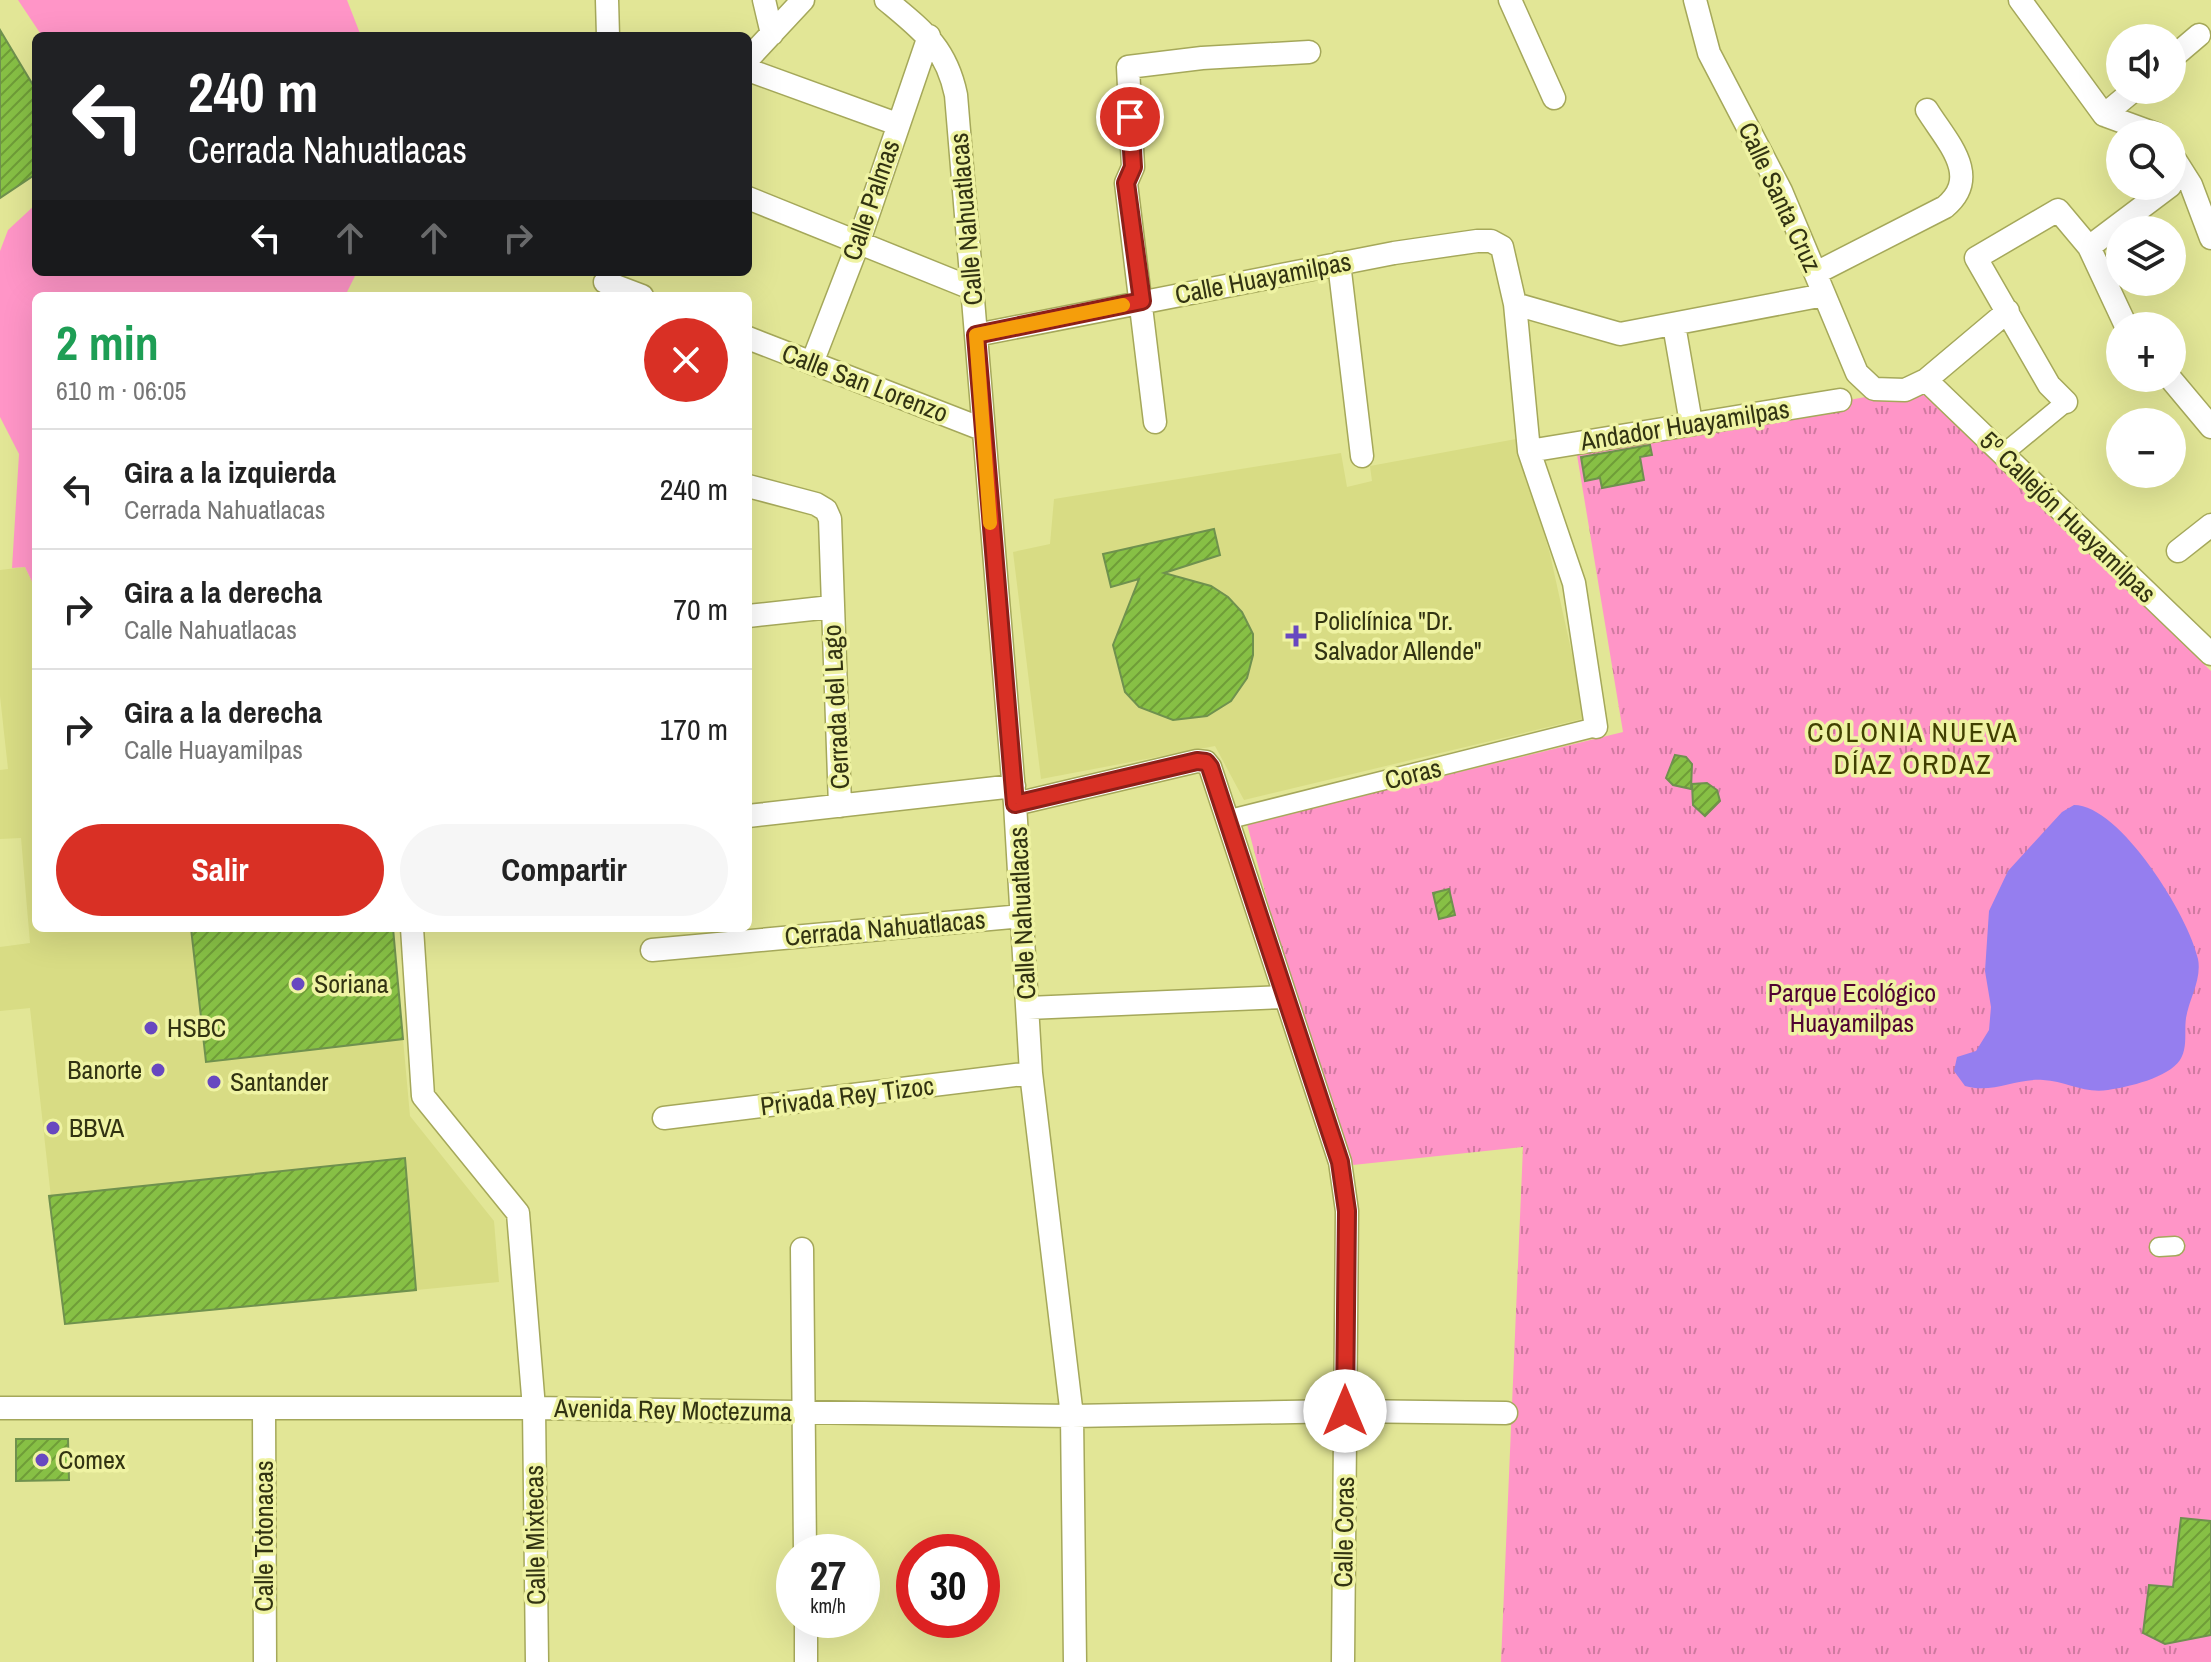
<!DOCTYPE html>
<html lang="es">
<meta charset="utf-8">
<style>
:root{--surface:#fff;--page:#f6f6f6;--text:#222;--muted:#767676;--line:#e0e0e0;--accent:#d93025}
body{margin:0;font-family:"Archivo Narrow",sans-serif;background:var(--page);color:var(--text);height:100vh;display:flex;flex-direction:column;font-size:30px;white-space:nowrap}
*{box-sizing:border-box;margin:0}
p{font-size:26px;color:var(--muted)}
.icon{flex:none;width:44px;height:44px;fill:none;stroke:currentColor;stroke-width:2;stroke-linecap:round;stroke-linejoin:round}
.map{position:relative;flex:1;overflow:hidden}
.side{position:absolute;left:32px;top:292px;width:720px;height:640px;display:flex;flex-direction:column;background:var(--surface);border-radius:12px;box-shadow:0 8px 32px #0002}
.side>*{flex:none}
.guide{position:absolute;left:32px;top:32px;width:720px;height:244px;border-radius:12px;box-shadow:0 8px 32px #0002;background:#202124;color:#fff;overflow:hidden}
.controls{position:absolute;left:2106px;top:24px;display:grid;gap:16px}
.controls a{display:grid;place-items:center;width:80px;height:80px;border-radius:50%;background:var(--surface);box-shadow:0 8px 32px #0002;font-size:40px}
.speed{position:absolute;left:776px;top:1534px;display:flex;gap:16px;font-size:40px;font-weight:700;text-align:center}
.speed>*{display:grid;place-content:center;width:104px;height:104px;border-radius:50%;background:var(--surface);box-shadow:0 8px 32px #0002;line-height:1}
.speed small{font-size:20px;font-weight:400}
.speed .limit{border:12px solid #d22;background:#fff;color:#111}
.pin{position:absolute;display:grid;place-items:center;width:68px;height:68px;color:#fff;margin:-34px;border:4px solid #fff;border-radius:50%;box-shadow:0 2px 8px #0007}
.me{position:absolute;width:88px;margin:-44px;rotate:0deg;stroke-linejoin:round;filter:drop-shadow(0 0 6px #0008)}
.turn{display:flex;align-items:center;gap:28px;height:168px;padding:0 24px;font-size:36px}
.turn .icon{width:104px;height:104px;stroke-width:2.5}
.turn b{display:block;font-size:56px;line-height:68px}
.lanes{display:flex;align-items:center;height:76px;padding:0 24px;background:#0003;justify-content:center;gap:40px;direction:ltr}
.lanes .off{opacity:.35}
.round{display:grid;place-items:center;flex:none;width:84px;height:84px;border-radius:42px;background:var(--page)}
.summary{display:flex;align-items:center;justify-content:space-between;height:136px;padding:0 24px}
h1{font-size:48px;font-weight:700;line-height:60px;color:#1e9e55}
.cta{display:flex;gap:16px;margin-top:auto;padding:16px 24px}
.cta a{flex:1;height:92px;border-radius:48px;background:var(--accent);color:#fff;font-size:32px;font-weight:700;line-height:92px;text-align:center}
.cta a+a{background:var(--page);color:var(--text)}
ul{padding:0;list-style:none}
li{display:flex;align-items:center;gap:24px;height:120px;padding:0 24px;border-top:2px solid var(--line)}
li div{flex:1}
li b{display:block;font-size:30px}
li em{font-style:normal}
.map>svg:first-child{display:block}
.built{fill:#d8dc84}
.grass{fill:#ff95c7}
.park{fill:url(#park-tufts)}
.water{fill:#957eef}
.building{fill:url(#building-hatch);stroke:#6f914e;stroke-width:2}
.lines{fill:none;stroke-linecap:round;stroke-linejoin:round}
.pedestrian-casing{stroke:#a5a85a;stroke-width:21}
.minor-casing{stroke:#a5a85a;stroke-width:25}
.pedestrian{stroke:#fff;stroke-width:18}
.minor{stroke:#fff;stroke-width:22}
.route-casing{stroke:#8d1f18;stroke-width:20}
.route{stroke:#d93025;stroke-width:14}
.slow{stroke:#f59e0b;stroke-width:14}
.poi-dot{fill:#6848c0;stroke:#eff3a3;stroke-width:3}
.labels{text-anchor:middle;stroke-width:7;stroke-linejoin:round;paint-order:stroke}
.street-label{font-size:26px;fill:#323312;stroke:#eff3a3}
.poi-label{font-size:26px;fill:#323312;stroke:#eff3a3;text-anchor:start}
.park-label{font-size:26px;fill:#500232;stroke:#eff3a3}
.neighbourhood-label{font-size:28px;letter-spacing:2px;fill:#404000;stroke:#eff3a3}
</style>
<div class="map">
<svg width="2211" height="1662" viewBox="0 0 2211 1662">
<defs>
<pattern id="park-tufts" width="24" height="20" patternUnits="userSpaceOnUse" patternTransform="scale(2)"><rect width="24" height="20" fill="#ff95c7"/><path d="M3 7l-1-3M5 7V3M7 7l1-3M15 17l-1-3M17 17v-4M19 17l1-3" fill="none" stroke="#cf7aa0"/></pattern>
<pattern id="building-hatch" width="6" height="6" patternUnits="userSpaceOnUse" patternTransform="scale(2)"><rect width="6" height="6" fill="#87c045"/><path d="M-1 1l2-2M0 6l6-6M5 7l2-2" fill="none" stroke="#6f9d38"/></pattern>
</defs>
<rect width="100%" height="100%" fill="#e2e696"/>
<path class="built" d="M1516 439 1550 554 1586 718 1244 800 1215 746 1041 779 1013 552 1050 544 1054 499 1341 453 1347 487 1372 481 1370 466Z
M25 567 36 590V928H393L410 1116 494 1221 499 1282 65 1324 30 1008 0 1011V947L30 943 21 838 0 839V770L8 769 0 696V570Z"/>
<path class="grass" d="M18 0H347L361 36H42Z
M36 204V272H357L345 296H36V590L25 567 12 568 19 454 0 417V251L8 230Z"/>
<path class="park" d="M1921 387 2211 671V1662H1501L1523 1147 1353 1165 1296 1008 1247 824 1623 732 1576 449Z"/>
<path class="water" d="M2074 805C2120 805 2189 916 2198 959 2202 979 2189 999 2186 1018 2184 1032 2188 1047 2180 1060 2168 1078 2128 1087 2108 1090 2084 1094 2066 1081 2043 1080 2016 1078 1993 1094 1965 1086L1954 1071 1957 1057 1976 1051 1989 1030 1991 1007 1985 971 1989 911 2008 871 2062 812Z"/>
<path class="building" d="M0 30 36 90V174L0 198Z
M1650 445 1652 455 1640 457 1644 480 1602 488 1600 478 1585 481 1581 457Z
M1214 529 1220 555 1164 573 1211 586 1228 597 1242 612 1253 634V655L1247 678 1231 701 1207 716 1173 720 1139 707 1125 692 1113 645 1139 579 1111 587 1103 554Z
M1675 755 1686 757 1692 764 1691 789 1673 785 1666 778Z
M1707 783 1717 790 1720 801 1705 816 1693 805 1692 784Z
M1449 889 1455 915 1439 919 1433 893Z
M191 928H393L403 1039 206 1062Z
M405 1158 416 1290 65 1324 49 1196Z
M16 1439H68L69 1480 16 1481Z
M2181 1518 2211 1521V1635L2165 1644 2143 1633 2149 1585 2173 1587Z"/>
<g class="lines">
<defs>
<path id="pedestrian" d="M2003 454 2066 402
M1230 819 1596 727
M2159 1247 2175 1246"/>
<path id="minor" d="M607 0 608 36
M764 0 772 34
M886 0C922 30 946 47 956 95L1015 804 1031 1073 1072 1416 1075 1662
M1510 0 1554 98
M1695 0 1709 53 1781 191 1857 373 1874 389 1905 390 1926 380 2008 311
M2020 0 2104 115 2156 134
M2172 58 2199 35
M748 59 803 0
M748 70 897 124
M2104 115 2134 90
M2172 155 2191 185 2211 238
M748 198 971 288
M2089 247 2170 186
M1339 263 1362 456
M1816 273 1945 207C1982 176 1947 142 1927 110
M605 282 642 296
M1515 304 1620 334 1824 295
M1674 325 1691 423
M976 335 1394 253 1477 241H1491L1502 247 1515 304 1529 451 1574 583 1596 727
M748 338 982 429
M812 363 858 244 929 36
M2170 378 2211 427
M1926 380 2211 654
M2066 402 2049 385 1976 258 2058 210 2089 247 2126 326
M1155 422 1126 183 1133 167 1128 67 1202 58 1309 52
M1529 451 1840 400
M748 486 816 504 826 510 830 519 840 806
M2178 551 2211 525
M748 616 831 607
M1015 804 1197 761 1206 762 1210 767 1340 1162 1347 1211 1343 1662
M748 816 1014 786
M412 928 423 1096 518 1213 534 1408 537 1662
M652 950 1022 916
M1028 1008 1284 997
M664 1118 1031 1073
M802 1249 805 1552
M0 1408H534L1072 1416 1345 1411 1506 1413
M264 1409 265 1662
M806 1620V1662"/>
</defs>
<use href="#pedestrian" class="pedestrian-casing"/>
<use href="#minor" class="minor-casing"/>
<use href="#pedestrian" class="pedestrian"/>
<use href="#minor" class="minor"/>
</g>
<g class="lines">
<defs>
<path id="route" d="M1130 117 1133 167 1126 183 1142 301 976 335 1015 804 1197 761 1206 762 1210 767 1340 1162 1347 1211 1345 1411"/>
</defs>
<use href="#route" class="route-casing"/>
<use href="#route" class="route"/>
<path class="slow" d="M990 523 976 335 1123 305"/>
</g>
<g class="poi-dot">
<path d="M1292 624h8v8h8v8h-8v8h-8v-8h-8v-8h8z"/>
<circle cx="298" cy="984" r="8"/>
<circle cx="151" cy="1028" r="8"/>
<circle cx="158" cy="1070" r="8"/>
<circle cx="214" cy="1082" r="8"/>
<circle cx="53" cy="1128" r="8"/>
<circle cx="42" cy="1460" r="8"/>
</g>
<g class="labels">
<g class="street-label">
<text transform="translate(1780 197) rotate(65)" y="9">Calle Santa Cruz</text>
<text transform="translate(871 200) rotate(-71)" y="9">Calle Palmas</text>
<text transform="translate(966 219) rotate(-95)" y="9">Calle Nahuatlacas</text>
<text transform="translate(1263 278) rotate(-11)" y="9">Calle Huayamilpas</text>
<text transform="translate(865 383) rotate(21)" y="9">Calle San Lorenzo</text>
<text transform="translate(1685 425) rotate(-9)" y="9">Andador Huayamilpas</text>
<text transform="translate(2068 517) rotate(44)" y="9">5º Callejón Huayamilpas</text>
<text transform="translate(836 707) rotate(-93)" y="9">Cerrada del Lago</text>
<text transform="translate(1413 774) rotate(-14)" y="9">Coras</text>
<text transform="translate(1022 913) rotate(-93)" y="9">Calle Nahuatlacas</text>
<text transform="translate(885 928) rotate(-5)" y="9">Cerrada Nahuatlacas</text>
<text transform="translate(847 1096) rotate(-7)" y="9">Privada Rey Tizoc</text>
<text transform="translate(673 1410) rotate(1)" y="9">Avenida Rey Moctezuma</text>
<text transform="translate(1344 1532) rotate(-89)" y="9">Calle Coras</text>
<text transform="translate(535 1535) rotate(-91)" y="9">Calle Mixtecas</text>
<text transform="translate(264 1536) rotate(-90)" y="9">Calle Totonacas</text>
</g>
<g class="poi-label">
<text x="1314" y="630">Policlínica "Dr.<tspan x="1314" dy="30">Salvador Allende"</tspan></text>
<text x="314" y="993">Soriana</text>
<text x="167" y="1037">HSBC</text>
<text x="142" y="1079" text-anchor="end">Banorte</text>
<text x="230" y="1091">Santander</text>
<text x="69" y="1137">BBVA</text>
<text x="58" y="1469">Comex</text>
</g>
<g class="park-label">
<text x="1852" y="1002">Parque Ecológico<tspan x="1852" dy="30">Huayamilpas</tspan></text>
</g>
<g class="neighbourhood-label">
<text x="1913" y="742">COLONIA NUEVA<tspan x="1913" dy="32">DÍAZ ORDAZ</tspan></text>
</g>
</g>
</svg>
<div class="controls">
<a><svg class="icon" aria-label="sound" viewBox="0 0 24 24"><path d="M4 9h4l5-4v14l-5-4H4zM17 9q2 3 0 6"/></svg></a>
<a><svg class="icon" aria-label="search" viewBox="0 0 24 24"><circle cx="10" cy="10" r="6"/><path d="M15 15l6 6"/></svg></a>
<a><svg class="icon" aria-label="layers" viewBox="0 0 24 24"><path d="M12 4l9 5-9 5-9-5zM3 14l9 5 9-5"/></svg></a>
<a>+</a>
<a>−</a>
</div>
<div class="speed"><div>27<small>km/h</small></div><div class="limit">30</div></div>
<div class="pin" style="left:1130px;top:117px;background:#d93025"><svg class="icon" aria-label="arrive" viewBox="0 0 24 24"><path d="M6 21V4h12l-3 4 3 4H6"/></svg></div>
<svg class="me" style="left:1345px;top:1411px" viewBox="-20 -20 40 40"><circle r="19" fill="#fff"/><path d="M0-13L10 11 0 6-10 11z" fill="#d93025"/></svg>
<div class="guide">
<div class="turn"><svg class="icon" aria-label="left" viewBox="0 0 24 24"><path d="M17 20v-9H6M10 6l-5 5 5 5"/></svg><div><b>240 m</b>Cerrada Nahuatlacas</div></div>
<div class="lanes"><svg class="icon" aria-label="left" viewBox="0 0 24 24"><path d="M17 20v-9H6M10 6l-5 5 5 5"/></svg><svg class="icon off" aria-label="ahead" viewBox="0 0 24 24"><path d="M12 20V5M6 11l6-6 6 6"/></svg><svg class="icon off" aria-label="ahead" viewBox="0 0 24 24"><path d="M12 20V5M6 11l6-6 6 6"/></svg><svg class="icon off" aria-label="right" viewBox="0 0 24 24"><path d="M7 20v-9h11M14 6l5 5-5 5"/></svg></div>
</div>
<section class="side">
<div class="summary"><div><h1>2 min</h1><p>610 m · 06:05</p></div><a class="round" style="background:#d93025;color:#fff"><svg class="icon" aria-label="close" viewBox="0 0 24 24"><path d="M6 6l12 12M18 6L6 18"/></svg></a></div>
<ul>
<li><svg class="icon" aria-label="left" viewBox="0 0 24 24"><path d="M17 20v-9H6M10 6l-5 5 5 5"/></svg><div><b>Gira a la izquierda</b><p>Cerrada Nahuatlacas</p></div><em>240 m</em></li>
<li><svg class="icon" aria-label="right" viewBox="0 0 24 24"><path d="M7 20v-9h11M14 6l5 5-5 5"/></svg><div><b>Gira a la derecha</b><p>Calle Nahuatlacas</p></div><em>70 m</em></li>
<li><svg class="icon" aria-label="right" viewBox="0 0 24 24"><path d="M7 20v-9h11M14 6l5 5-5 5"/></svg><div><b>Gira a la derecha</b><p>Calle Huayamilpas</p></div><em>170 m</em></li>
</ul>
<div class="cta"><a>Salir</a><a>Compartir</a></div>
</section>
</div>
